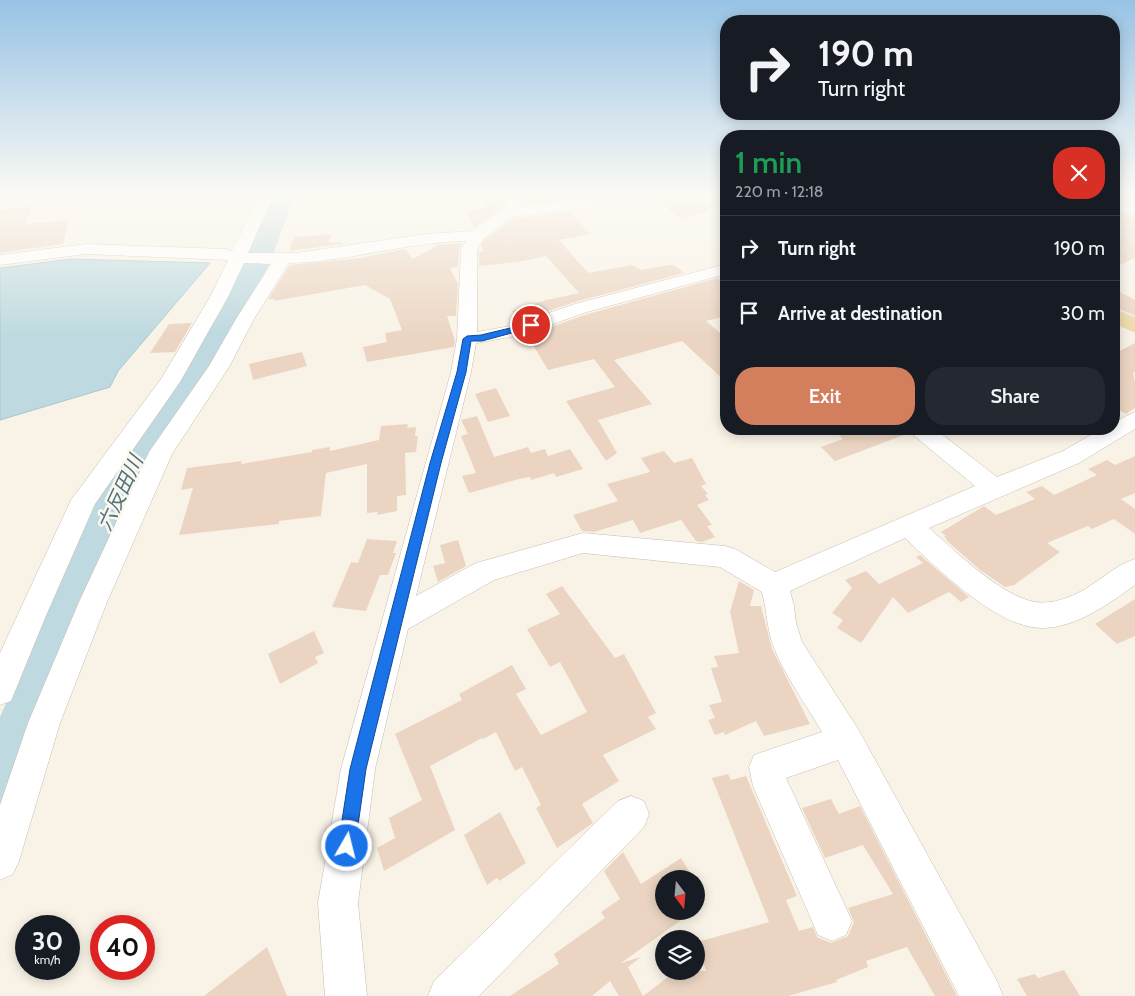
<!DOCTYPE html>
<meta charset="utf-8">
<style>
:root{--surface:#171b24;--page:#242831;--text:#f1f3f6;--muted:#9ea1a6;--line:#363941;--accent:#d37e5c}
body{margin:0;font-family:Cabin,"Noto Sans JP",sans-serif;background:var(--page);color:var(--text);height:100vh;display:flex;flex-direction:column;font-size:19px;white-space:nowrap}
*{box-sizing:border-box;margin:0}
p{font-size:16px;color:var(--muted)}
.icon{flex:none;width:28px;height:28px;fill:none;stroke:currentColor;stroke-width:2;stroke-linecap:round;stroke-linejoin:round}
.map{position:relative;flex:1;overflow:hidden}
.sheet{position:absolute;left:720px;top:130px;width:400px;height:305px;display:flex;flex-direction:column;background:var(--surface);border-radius:20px;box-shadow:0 2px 12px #0003}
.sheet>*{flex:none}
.guide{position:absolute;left:720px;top:15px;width:400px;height:105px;border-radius:20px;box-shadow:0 2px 12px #0003;background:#171b24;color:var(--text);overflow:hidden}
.needle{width:32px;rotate:164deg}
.fabs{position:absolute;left:655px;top:870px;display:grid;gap:10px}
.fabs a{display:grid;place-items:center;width:50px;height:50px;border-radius:50%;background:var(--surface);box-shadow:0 2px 12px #0003;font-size:25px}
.speed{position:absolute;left:15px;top:915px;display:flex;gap:10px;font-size:25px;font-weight:700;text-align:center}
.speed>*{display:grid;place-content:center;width:65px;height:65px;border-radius:50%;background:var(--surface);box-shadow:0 2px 12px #0003;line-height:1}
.speed small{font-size:12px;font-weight:400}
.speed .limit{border:8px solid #d22;background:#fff;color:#111}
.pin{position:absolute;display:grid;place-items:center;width:42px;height:42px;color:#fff;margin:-21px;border:2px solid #fff;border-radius:50%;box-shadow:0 1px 5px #0007}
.me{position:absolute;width:55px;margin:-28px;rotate:8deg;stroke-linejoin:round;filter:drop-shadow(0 0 4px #0008)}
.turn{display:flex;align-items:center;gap:18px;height:105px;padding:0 15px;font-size:22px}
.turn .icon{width:65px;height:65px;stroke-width:2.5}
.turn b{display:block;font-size:35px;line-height:42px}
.round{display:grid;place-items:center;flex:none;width:52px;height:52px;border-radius:20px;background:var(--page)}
.overview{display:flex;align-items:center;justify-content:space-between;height:85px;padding:0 15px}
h1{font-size:30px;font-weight:600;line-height:38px;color:#1e9e55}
.button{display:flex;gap:10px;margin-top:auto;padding:10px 15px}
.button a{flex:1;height:58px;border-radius:20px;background:var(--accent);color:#fff;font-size:20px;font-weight:600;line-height:58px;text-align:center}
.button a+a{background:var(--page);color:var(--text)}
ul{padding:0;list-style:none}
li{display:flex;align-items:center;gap:15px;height:65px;padding:0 15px;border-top:1px solid var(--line)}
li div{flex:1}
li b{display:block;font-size:19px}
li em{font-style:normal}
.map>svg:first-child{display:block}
.water{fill:#bed9e0;stroke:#a5c7d0}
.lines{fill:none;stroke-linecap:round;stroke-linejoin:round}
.river{fill:#bed9e0;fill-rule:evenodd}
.building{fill:#ebd5c2}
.minor-casing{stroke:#c9bcae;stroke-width:1}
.major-casing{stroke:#d7d1ce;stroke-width:1}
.minor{fill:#fff;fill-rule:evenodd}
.major{fill:#efd9a8;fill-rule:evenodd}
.rail-casing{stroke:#b7a7c1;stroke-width:4}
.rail{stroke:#fcf7ec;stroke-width:2.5;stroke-dasharray:8;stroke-linecap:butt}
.route{fill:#1a73e8;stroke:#114b97}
.labels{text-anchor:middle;stroke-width:5;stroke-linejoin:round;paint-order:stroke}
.water-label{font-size:20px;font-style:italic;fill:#4c7480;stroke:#fcf7ec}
</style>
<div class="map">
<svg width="1135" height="996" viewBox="0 0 1135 996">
<rect width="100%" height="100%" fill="#f9f3e7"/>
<path class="water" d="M71 259 210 263 118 371 110 387 0 420V268Z"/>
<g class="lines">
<path class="river" d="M272 197H294L269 265 217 358 145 469 18 795 0 803V717L110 467 188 357 243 265Z"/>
</g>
<path class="building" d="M486 197H504L505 204 474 228 467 211 485 208Z
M522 197H555L558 200 522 205Z
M652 197H726V205L707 209 710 211 680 218Z
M33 205 25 224 69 220 63 244 0 253V210Z
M1114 210 1135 217V258L1114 267Z
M569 212 591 234 559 240 588 273 632 265 641 270 669 265H674L684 273 575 302 519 321 512 311 546 300 579 293 546 256 518 262 479 266V251L484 252 481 246 484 240 513 219Z
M331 234 329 243 340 242 343 244 289 251 294 237Z
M459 243 462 244 459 250 458 267 450 268 458 284 456 316H447L455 341 454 347 367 362 363 347 387 342 385 333 402 330 390 299 365 285 274 301V299H268L290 265 360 258 405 249 413 259 438 245Z
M718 278 726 285V316L706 321 726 338V382L682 341 614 360 652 404 598 420 617 453 606 461 566 401 615 387 594 359 548 370 527 335 588 314Z
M1114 289 1135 300V316L1114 307Z
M192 323 175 352 150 353 169 324Z
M1135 343V372L1133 373 1135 382V408L1126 414 1114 407V354Z
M302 352 307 366 253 380 249 364Z
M496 388 510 416 488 422 475 394Z
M477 416 494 457 528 447 531 453 545 449 548 456 570 449 583 469 556 477 554 473 531 480 530 477 519 479 469 493 462 476 476 473 461 436 468 434 461 420Z
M408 424 407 428 416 427 415 436H418L416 452 405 453 406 495 397 496V511L377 515 378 512 367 513V464L326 473 321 516 279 521V524L179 535 193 488 181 490 187 468 242 461 241 464 312 452V450L330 447V451L379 440 381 426Z
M832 429H907L909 433 835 461 821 447 843 439Z
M664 451 674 463 692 458 706 484 701 486 708 494 705 495 709 500 697 505 712 525 707 526 715 537 702 542 696 541 681 520 640 533 633 520 594 532 582 531 573 515 618 501 607 484 650 472 641 458Z
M1135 456V493L1121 499 1135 509V534L1114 519 1092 529 1088 526 1047 543 1060 552 1014 585 1005 587 980 570 946 540 947 539 944 537 946 536 941 532 984 506 996 515 1035 499 1026 492 1042 486 1054 495 1097 475 1088 469 1107 460 1115 465Z
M367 539 397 541 393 553H396L388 575H380L366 611 332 607 351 562 358 563Z
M458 540 466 566 438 582 433 566 445 563 440 545Z
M920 555 969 597 961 602 949 592 908 613 893 597 861 643 837 628 843 620 832 613 852 588 845 580 866 571 879 584 923 563 916 557Z
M739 581 754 590 750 606H761L772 649 810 724 764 736 756 721 725 735 724 732 715 735 708 720 715 718 709 705 722 702 711 668 718 667 714 656 739 653 730 612Z
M562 586 615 658 624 654 656 713 648 717 656 729 603 755 619 781 582 804 593 823 557 848 536 808 541 805 522 767 515 771 496 732 483 739 482 738 430 766 455 830 384 871 377 848 395 838 389 818 422 800 395 734 462 700 459 694 512 665 526 689 516 694 541 735 587 712 560 662 550 667 527 629 560 614 546 594Z
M1135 599V636L1117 644 1095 624Z
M314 631 324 653 315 657 318 663 280 684 268 654Z
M728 774 731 780 746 776 797 896 786 900 799 931 813 927 817 937 831 943 848 936 854 922 848 908 893 894 863 845 825 858 802 808 831 799 839 814 860 806 957 996H935L907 947 866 961 868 967 836 980 837 982 788 996H619L610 981 592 996H510L559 964 554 954 605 918 601 912 620 899 604 871 623 852 641 884 681 858 694 879H664V911H694L621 963 641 957 628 967 643 996 676 971H706L697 942 769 922 712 778Z
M500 812 526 863 499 881 497 878 487 885 464 835Z
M267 947 287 996H204Z
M1064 970 1080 996H1027L1017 979 1035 974 1038 978Z"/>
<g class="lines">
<defs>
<path id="minor" d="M259 197H273L248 253H297L425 234 472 231 503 210 507 205 506 197H520V207L592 197H623L621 200 570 210 512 217 483 239 477 250V332L510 326 575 304 726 264V274L587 312 521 335 476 343 471 372 416 596 476 563 583 533 725 546 735 549 775 572 975 486 912 434 909 429H935L997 477 1063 451 1101 429H1114V422L1135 412V429L1079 463 929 528C955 551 1001 596 1035 602 1049 604 1063 600 1076 594 1097 584 1113 566 1135 559V585C1108 604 1078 627 1043 628 998 629 937 568 905 538L790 591 794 606 796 623 802 642 858 729 997 981 1003 996H959L838 760 786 778 852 921 846 935 832 941 818 935 753 786 749 767 754 755 822 732C807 706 785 676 774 648 767 630 767 611 762 592L720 567 583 553 494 580 408 629 375 769 358 903 367 996H325L318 903 341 769 451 372 457 339 461 250 466 241C406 242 348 262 289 263L254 319 229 367 172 454 107 602 60 723 19 861 13 874 0 880V805L28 723 79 602 149 452 209 366 236 319 271 264 244 263 228 297 180 382 95 504 45 618 11 701 0 705V653L71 500 161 379 210 297 228 260 86 254 0 265V255L86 244 225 249 232 251Z
M1114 199 1135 206V215L1114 208Z
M631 796 644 801 649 814 644 827 479 996H428L434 981 618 801Z"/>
<path id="major" d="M1114 309 1135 318V332L1114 323Z"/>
</defs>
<use href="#minor" class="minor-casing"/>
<use href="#major" class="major-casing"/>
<use href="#minor" class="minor"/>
<use href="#major" class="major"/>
<defs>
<path id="rail" d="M0 199 46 197"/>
</defs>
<use href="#rail" class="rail-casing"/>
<use href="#rail" class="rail"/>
</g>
<linearGradient id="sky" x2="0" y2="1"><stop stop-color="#97c3e5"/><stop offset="0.58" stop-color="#fcfaf4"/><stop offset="1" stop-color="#fcfaf4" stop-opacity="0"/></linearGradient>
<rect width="1135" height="337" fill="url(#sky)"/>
<path class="route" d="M531 323H534V327L482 341H471L466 372 441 463 366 769 355 846 353 852 347 854 341 852 338 846 350 769 430 463 457 372 463 339 467 336 481 335Z"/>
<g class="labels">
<g class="water-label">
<text transform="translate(120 493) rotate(-65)" y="7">六反田川</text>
</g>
</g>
</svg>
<div class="fabs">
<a><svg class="needle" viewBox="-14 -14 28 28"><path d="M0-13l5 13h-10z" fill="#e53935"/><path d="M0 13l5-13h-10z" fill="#9ea1a6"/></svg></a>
<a><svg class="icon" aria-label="layers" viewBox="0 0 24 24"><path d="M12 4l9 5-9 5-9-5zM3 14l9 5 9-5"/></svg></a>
</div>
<div class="speed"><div>30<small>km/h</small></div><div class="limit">40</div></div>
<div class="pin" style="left:531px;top:325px;background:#d93025"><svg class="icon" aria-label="arrive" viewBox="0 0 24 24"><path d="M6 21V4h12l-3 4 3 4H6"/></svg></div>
<svg class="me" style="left:347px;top:846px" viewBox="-20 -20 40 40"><circle r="17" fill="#1a73e8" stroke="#fff" stroke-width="3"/><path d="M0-11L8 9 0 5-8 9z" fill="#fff"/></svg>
<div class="guide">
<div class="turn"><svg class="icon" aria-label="right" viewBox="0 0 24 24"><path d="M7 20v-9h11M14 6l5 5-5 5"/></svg><div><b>190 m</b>Turn right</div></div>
</div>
<section class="sheet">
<div class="overview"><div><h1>1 min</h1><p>220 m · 12:18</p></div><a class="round" style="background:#d93025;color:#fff"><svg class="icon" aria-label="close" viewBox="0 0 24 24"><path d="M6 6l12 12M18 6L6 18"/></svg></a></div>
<ul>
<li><svg class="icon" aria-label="right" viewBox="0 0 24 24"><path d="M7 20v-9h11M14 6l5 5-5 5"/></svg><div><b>Turn right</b></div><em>190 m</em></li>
<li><svg class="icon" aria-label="arrive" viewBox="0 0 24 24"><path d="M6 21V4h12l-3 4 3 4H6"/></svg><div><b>Arrive at destination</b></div><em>30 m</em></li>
</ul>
<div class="button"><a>Exit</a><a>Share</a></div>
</section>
</div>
